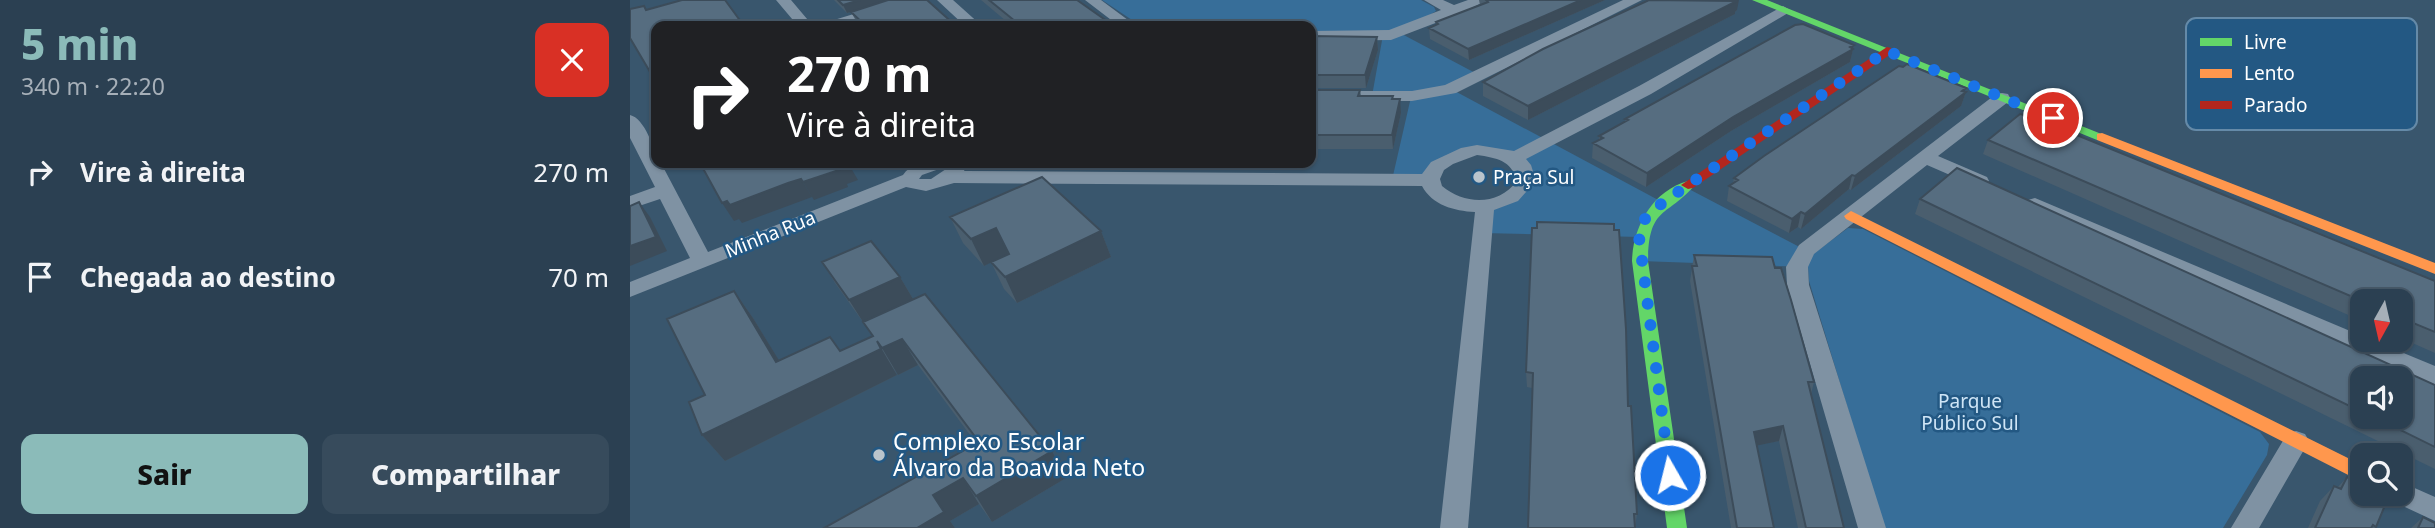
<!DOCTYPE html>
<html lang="pt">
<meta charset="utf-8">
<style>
:root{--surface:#2b4052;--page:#374b5c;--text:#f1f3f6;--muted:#a6afb8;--line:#475969;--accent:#8bbbb9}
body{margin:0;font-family:"Noto Sans",sans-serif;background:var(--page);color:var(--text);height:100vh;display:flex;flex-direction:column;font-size:26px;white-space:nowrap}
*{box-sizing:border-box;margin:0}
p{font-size:23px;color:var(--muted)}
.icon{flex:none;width:38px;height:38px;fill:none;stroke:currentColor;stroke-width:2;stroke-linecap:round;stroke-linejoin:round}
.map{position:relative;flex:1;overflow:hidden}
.details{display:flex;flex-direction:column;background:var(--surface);width:630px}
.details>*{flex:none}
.guide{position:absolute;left:21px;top:21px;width:665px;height:147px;border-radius:14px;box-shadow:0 2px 5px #0004,0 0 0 2px var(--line);background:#202124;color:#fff;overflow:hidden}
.needle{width:46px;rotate:188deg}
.controls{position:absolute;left:1720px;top:289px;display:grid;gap:14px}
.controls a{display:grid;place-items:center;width:63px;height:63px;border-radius:14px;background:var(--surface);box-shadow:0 2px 5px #0004,0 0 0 2px var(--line);font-size:35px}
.pin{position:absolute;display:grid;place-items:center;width:60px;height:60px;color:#fff;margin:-30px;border:4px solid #fff;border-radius:50%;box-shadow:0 2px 7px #0007}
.me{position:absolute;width:77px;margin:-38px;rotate:352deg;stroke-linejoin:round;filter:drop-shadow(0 0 5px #0008)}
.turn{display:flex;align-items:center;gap:24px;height:147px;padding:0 21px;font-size:32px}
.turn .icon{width:91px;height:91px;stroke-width:2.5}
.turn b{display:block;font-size:49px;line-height:60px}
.round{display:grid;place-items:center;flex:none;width:74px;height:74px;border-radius:14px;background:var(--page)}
.headline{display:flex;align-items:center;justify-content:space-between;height:119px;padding:0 21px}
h1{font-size:42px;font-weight:800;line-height:52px;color:var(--accent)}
.primary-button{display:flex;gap:14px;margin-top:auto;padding:14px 21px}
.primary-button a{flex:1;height:80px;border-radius:14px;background:var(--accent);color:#111;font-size:28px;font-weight:800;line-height:80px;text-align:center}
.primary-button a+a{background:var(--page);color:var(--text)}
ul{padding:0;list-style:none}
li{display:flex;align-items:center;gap:21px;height:105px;padding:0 21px}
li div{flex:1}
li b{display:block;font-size:26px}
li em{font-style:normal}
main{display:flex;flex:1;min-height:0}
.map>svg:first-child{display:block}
.green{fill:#376e99}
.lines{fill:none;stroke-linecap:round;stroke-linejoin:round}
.street{fill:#7f92a3;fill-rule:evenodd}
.fast{fill:#63d668;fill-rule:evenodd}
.slow{fill:#ff974d;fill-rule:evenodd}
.jam{fill:#b3261e;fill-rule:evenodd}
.wall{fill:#4a5e6e;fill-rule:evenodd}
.shaded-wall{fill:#3c4c5a}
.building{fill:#566d80;stroke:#3c4c5a;stroke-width:2}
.route{stroke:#1a73e8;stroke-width:12;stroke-dasharray:0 21.6}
.poi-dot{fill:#bac4cc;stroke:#235883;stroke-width:2.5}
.labels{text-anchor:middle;stroke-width:5;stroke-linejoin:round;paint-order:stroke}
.poi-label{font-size:19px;fill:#fff;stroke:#235883;text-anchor:start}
.street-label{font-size:19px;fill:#fff;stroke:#235883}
.park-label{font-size:19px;fill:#cfe5f6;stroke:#235883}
.near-poi-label{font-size:23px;fill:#fff;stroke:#235883;text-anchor:start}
.key{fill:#235883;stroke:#658aa8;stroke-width:2}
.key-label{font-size:19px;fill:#fff}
</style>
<main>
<section class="details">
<div class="headline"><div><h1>5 min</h1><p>340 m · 22:20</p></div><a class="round" style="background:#d93025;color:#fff"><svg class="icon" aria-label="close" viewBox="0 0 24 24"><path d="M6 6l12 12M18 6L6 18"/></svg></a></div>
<ul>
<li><svg class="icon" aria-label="right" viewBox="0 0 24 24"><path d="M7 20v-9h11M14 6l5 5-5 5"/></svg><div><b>Vire à direita</b></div><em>270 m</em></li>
<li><svg class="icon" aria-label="arrive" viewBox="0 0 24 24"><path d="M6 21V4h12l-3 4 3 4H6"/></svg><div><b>Chegada ao destino</b></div><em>70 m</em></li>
</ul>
<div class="primary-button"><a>Sair</a><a>Compartilhar</a></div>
</section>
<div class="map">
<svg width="1805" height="528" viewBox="0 0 1805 528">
<rect width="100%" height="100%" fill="#39566d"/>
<path class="green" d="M472 0H791L804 7 806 11 770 33 849 75 821 89 1032 202 1055 187 1183 254 1218 228 1233 229 1630 432 1639 444 1637 455 1593 528H1254L1179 281 1178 267 1010 261 1009 237 852 233 855 206 892 189 885 158 833 152 801 180H762L781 97 742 96 753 35 681 33V26H511Z"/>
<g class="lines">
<path class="street" d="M146 0H161L183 26H168Z
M270 0H292L290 3 214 26H191L194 23Z
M307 0H323L352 26H335Z
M455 0H471L506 26H489Z
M794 0H813L824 5 838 0H858L829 14 761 40 681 41V31L759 30 811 10Z
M993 0H1012L826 93 782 101H681V91H782L815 85Z
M1153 6 1160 10 1158 13 1021 94 896 159 901 165 906 181 888 201 864 210 838 528H810L845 212C824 211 802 205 792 186L324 183 296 191 276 187 0 297V282L60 258 30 199 0 209V196L25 187 0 138V115C14 118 26 149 26 163H31L78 252 273 175C285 157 311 163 331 163L335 169 334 171 792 174 801 162 831 148 847 145 884 151 1009 86ZM847 155C867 158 881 160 887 181 868 206 835 205 812 186L810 179 814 170 823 164ZM312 168 316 169 301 179H289L292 175Z
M1372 93 1378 94 1380 98 1378 102 1308 156 1357 177 1359 181 1357 185H1343L1297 165 1184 254 1178 267 1179 285 1256 528H1228L1157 285 1156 267 1169 245 1366 94Z
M1405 198 1732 336V340H1742L1805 366V385L1398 208 1395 204 1398 200Z
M1666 431 1675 434 1679 441 1629 528H1601L1657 434Z
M1771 482 1805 497V521L1762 501 1758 494H1771Z"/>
<path class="fast" d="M1122 0H1137L1479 137 1477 140H1467Z
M1058 181 1065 185C1036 218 1019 206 1018 261L1057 528H1037L1002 261C1003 227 1022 191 1058 181Z"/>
<path class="slow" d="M1472 133 1805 263V274L1467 140V134Z
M1221 211 1732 465V482L1216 219 1214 216Z"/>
<path class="jam" d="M1257 47 1261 48V54L1063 188 1058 189 1051 185Z"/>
</g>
<path class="wall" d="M204 0H297L326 26H229L221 12 217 13Z
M351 0H447L481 26H382Z
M849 0H975L839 60 800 39 799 28 806 25V22L850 5Z
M1107 10 1105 12V14L898 120 853 96V82Z
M681 36 747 37 748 50 736 88H681V90Z
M1224 45 1220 62 1101 131 1016 187 962 158 963 143 969 140V136L995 122V119Z
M1336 88 1334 92H1336L1331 106 1221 190 1219 189 1171 229 1168 227 1159 233 1097 201 1099 186 1103 183 1104 178Z
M681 90H730L731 96 763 99 771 113 763 149H681Z
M1358 140 1805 281V353L1771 338V301H1732V321L1353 154Z
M1290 199 1805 385V469L1285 214ZM1732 378 1771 416H1732Z
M320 217 471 231 481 257 387 303 374 289 361 262 354 266 333 243Z
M902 228 998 406 1007 514 1005 528H898L902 388 897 387 896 372Z
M1064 255 1145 268 1184 382 1181 394 1214 528H1168L1149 441 1126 445 1144 528H1101L1060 281Z
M192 262 270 277 283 299 233 322 205 283Z
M104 291 123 318 149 361 210 351 242 336 233 322 295 294 422 451 436 478 362 522 349 504 320 521 325 528H194L346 443 288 365 268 375 263 367 267 375 95 461 72 435 75 395Z
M1717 477 1746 527 1745 528H1678L1690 501 1704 486 1707 488Z
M1793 517 1805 528H1781Z"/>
<path class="shaded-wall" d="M230 0H261L217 13 213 5Z
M951 0H975L839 60 838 49Z
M1105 0H1109L1107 10 1105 12V14L898 120V106Z
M747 37 748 50 736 88 735 75Z
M1224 45 1220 62 1101 131 1016 187 1017 173 1103 117Z
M1336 88 1334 93 1336 92 1331 106 1221 190 1225 176Z
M770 99 771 113 763 149 762 135Z
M218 163 228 180 217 184 218 187 184 200 173 182 207 167Z
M1222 175 1219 189 1171 229 1175 214Z
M171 179 182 197 112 223 109 219 104 221 92 203Z
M9 202 20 217 37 251 0 266V246Z
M1171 212 1168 227 1159 233 1162 219Z
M366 228 378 254 354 266 341 239Z
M471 231 481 257 387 303 375 277Z
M270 277 283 299 233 322 219 300Z
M104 291 123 318 166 388 146 362Z
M272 339 288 365 268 375 252 348Z
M247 341 267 375 95 461 72 435Z
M1153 426 1149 441 1120 447 1124 432Z
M422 451 436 478 362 522 346 496Z
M333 478 349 504 320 521 325 528H287L303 495Z"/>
<path class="building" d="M52 0H95L114 26H26V82L0 38V9L14 6 16 10Z
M208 0H230L213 5Z
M258 0H297L326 26H236L221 12Z
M359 0H447L481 24 475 26H391Z
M856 0H951L838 49 799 28 808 24 806 22 858 2Z
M1019 0 1107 1 898 106 853 82 913 49Z
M1173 24 1224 45 1220 47 1223 49 1103 117 1017 173 963 143 973 138 969 136 998 120 995 119 1165 25Z
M681 36 747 37 735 75H681Z
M1277 64 1336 88 1332 91 1336 92 1225 176 1222 175 1175 214 1171 212 1162 219 1099 186 1108 180 1104 178 1134 156 1269 66 1273 67Z
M681 90H730L728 96H763L762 99H770L762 135H681Z
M1390 114 1405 118 1805 281V332L1771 318V301H1732L1358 140Z
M70 163H218L207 167 209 170 173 182 171 179 158 183 100 205 97 201 92 203Z
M1327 168 1805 385V447L1742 416H1771V378H1732V412L1290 199Z
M412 177 471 231 375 277 361 262 379 254 366 228 341 239 320 217Z
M9 202 26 237 0 246V206Z
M907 222 984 224V230H989L996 329 998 406H1001L1007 514H1004L1005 528H898L903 373 896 372 902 228H907Z
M241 241 270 277 219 300 192 262Z
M1064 255 1142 257 1145 268H1151L1161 300 1184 382H1178L1214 528H1176L1153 426 1124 432 1144 528H1107L1062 266H1067Z
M104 291 146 362 200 337 210 351 243 336 233 322 295 294 422 451 346 496 333 478 303 495 314 512 287 528H194L349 442 272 339 252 348 247 341 251 349 72 435 59 402 75 395 37 319Z
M1717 477 1732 485V494H1749L1758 498 1746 527 1743 525 1741 528H1685L1704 486 1711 489Z
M1793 517 1805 523V528H1788Z"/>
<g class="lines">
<path class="route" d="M1040 475 1009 237 1014 220 1033 202 1257 51 1423 118"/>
</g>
<g class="poi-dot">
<circle cx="849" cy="177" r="7"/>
<circle cx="249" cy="455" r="7"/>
</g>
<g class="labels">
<g class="poi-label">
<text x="863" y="184">Praça Sul</text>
</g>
<g class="street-label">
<text transform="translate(140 234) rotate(-22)" y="7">Minha Rua</text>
</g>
<g class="park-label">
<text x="1340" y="408">Parque<tspan x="1340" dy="22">Público Sul</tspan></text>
</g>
<g class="near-poi-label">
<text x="263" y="450">Complexo Escolar<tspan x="263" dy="26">Álvaro da Boavida Neto</tspan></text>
</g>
</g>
<rect x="1556" y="18" width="231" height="112" rx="10" class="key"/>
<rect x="1570" y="38" width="32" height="8" fill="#63d668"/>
<rect x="1570" y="69" width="32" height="9" fill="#ff974d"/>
<rect x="1570" y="101" width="32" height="8" fill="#b3261e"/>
<g class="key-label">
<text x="1614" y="49">Livre</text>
<text x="1614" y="80">Lento</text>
<text x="1614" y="112">Parado</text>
</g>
</svg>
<div class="controls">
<a><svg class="needle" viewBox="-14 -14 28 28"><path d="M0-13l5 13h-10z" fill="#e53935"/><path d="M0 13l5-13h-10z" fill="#a6afb8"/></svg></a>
<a><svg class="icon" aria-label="sound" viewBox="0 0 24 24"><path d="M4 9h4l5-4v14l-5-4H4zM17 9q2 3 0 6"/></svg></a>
<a><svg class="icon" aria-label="search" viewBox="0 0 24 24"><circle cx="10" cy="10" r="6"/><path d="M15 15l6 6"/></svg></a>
</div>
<div class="pin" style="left:1423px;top:118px;background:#d93025"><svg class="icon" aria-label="arrive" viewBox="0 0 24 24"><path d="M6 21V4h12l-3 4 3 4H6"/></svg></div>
<svg class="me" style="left:1040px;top:475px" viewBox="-20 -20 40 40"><circle r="17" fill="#1a73e8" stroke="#fff" stroke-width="3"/><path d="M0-11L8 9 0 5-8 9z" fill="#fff"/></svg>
<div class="guide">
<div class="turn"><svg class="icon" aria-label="right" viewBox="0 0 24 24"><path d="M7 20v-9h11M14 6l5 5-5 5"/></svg><div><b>270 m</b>Vire à direita</div></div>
</div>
</div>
</main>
